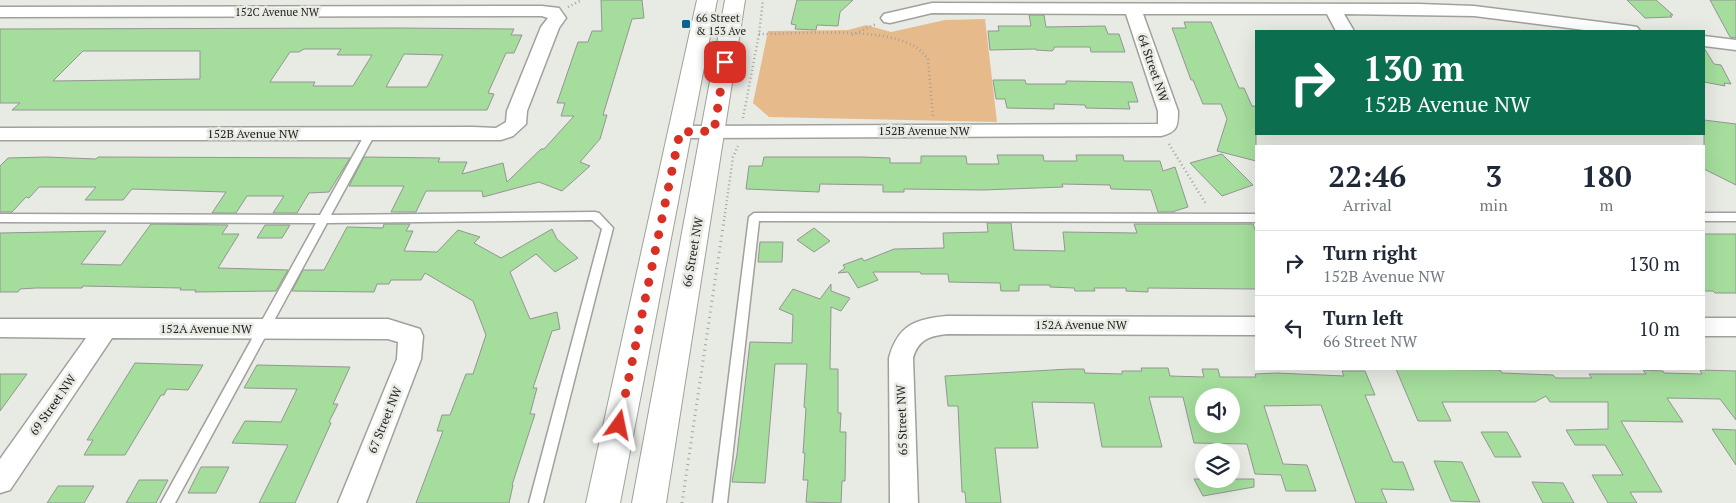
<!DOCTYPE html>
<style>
:root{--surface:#fff;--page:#f6f6f7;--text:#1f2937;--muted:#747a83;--line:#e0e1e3}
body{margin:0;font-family:"PT Serif",serif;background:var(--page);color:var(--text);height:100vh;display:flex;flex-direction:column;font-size:19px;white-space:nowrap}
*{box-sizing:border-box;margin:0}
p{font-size:16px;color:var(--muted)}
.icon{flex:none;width:28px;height:28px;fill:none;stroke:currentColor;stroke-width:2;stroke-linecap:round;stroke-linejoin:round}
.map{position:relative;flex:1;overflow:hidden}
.drawer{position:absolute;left:1255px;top:145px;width:450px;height:225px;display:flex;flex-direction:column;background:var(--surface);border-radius:0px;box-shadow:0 5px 20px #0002}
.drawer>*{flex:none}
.guide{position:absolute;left:1255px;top:30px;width:450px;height:105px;border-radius:0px;box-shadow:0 5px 20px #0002;background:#0b6e4f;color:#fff;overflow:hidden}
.tools{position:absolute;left:1195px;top:388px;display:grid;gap:10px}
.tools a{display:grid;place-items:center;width:45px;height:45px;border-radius:50%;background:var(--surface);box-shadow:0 5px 20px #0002;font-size:25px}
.pin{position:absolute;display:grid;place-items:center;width:42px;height:42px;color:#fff;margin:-21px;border-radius:10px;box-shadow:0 2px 8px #0006}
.me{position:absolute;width:55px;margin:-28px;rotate:12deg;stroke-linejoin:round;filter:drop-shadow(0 0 4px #0008)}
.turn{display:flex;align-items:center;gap:18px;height:105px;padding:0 25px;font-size:22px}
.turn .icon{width:65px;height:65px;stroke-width:2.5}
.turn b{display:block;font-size:35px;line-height:42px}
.eta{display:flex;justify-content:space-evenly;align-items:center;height:85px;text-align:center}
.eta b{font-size:30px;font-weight:600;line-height:35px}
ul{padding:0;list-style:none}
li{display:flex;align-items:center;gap:15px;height:65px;padding:0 25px;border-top:1px solid var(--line)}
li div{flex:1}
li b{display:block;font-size:19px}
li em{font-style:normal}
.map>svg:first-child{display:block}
.green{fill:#e7ba8b}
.building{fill:#a4dd9c;stroke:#939692;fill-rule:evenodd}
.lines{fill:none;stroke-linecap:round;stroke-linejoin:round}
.lane-casing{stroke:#a0a19c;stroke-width:3}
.street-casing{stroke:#a0a19c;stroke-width:3}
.secondary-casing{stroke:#a0a19c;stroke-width:2}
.path-far1{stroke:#a2a39f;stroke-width:2.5;stroke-dasharray:1 3;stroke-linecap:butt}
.path{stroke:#a2a39f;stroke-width:3;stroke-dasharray:1 4.5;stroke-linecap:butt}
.lane{fill:#fff;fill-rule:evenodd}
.street{fill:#fff;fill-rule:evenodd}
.secondary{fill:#fff;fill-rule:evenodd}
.route{stroke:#d93025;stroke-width:9;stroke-dasharray:0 16.2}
.poi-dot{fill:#066393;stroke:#e8eae4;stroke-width:2}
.labels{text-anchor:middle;stroke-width:5;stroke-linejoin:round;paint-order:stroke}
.far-street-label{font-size:11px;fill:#222220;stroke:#e8eae4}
.far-poi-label{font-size:11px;fill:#222220;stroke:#e8eae4;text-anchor:start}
.street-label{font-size:12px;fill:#222220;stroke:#e8eae4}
</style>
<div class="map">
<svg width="1736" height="503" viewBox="0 0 1736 503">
<rect width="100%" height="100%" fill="#e8eae4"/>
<path class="green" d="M985 19 997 122 769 117 753 103 768 31 848 30 866 25 891 32 945 20Z"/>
<path class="building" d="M601 0H642L644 18 632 19 603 115H607L600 139 580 162 590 166 562 191 539 182 483 197 482 191H426L416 212H391L404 186H349L364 157 440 158 438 162H467L462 174 503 163 507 182 541 149H544L574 116H561L565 103H557L578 42H588L592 31H602Z
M797 0H853L840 12 838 26 817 25 816 30 795 29 796 25 791 24Z
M1627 0H1656L1673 15H1670L1672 17 1645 18Z
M1710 0H1736V38L1730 37Z
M1029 15H1044L1046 27 1105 26 1108 34H1119L1125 52H1091L1090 47H1054V49L1052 51 1036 50V49L990 50 988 31H999L998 26H1031Z
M1184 22H1211L1239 88H1244L1252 106H1256V161L1217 151 1227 119 1221 104H1203L1193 80H1191L1172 28H1186Z
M398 28 514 29 511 35H522L514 53H506L488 93 494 94 487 110H12L20 103H0V29ZM304 49H341L337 55H372L353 86H313L315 82H270L290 52H299ZM83 51H200V79L53 81ZM404 54 443 55 427 87H386Z
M1704 48 1714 64 1721 65 1731 84 1724 83 1725 86 1704 82Z
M993 80H1025L1026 84H1066V81L1132 82 1138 102H1128L1130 109 1086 108 1085 105 1054 104V109L1007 108 1005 99H996Z
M1704 120 1736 124V185L1704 169Z
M1222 154 1253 185 1222 196 1190 163Z
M997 155H1043L1044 161H1077L1076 155H1123L1124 161H1160L1163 171 1175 167 1188 207 1172 212H1158L1151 190 1111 189 1110 185 1062 184 1063 187 983 190 904 189V192H883V185L820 184 819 192 746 189 749 166H762L764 157H862L890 158V163H921V156H966L967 164H999Z
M46 157 96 159 98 157 350 158 329 192 309 193 297 213H273L284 196H247L236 213H212L226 192 132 189 123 200H85L96 187H39L29 198 26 197 12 212H0V166L8 158Z
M987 223H1011L1014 250 1065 251 1063 232 1137 233 1134 224H1253L1256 232V289L1148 288V292L1126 291V288H1094L1095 291H1075L1074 288 1050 287V285H1019V291H1001L1000 283 949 282 948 274H921L920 272H873L878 280 858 288 848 272 838 273 845 268 843 265 862 258 864 261 894 249 944 248 943 233 988 232Z
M151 224 228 225 222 234H239L218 268 288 270 276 291 195 292 196 290H180L181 288 83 286 82 288H36L20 289 18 292H0V233L106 231 81 264 121 265Z
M384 224H410L406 231H413L404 251 437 252 458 230 480 237 474 243 501 258 552 229 557 239 578 258 555 272 536 254 510 272 530 319 557 312 560 329 552 331 533 388H537L530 414H535L512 485H513L509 503H416L443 431H437L442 415H450L466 374H473L486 335 473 301 425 273 421 280H391L389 284H377L374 292 292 291 303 270H324L347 227 383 228Z
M265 225H290L282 238H257Z
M814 228 830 241 814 252 797 240Z
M1704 234H1736V293H1715L1713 291H1704Z
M760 242H783L782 262H758Z
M831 284V291L850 298 841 311 831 307 830 369H838V413H841L840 432H846L845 481H842L841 503 806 502 808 480H803L805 453H803L806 408 804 407 807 364H775L765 483 732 482 737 454 750 342 792 343 793 315 779 309 793 289 820 299Z
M135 363 203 365 188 390 167 389 164 395H161L125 455H84L93 440H87Z
M257 365 350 367 333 404H338L329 422 331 423 295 503H259L288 445 232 443 245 421 281 422 297 389 244 388Z
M1141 368H1168L1170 376 1204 377 1202 369H1218L1220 377H1256L1255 374 1277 373 1344 376 1342 371H1365L1375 395H1365L1393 462H1403L1414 490 1381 489 1387 503H1356L1321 405 1264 406 1283 464 1307 465 1316 491H1286L1281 475 1255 474 1247 444 1194 443 1183 397H1149L1162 447H1102L1094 403 1032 402 1038 448H995L1001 503H966L965 492H962L958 406H948L945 376 1070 369H1084L1085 373 1122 374V371H1142ZM1204 396H1231V424H1204Z
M1396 369 1500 370 1502 373 1553 375 1556 378H1592L1589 374H1646L1643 370 1663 371 1664 373 1702 374 1700 370 1736 371V420L1720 399 1667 398 1683 422 1621 421 1662 492H1630L1637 503H1608L1592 475H1623L1605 445H1575L1566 430 1608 429V402H1550L1546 396 1535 402H1442L1451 421H1418Z
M0 374H27L0 411Z
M1712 429 1736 430V465Z
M1481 432H1507L1521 457H1495Z
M1434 461 1462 462 1480 502 1451 501Z
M201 467H229L216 493H188Z
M1194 479H1254V487L1203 496Z
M139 480H168L156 503H126Z
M1532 482 1563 483 1574 503H1543Z
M58 486H94L84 503H47Z"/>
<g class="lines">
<defs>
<path id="lane" d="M370 131 375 134 331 215 595 212 599 213 613 228 543 503H529L602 229 592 220 327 223 175 503H161L316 223 0 222V214L320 215 365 134Z
M754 213 1256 214V222L759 221 727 503H713L749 217Z
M1704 213H1736V221H1704Z"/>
<path id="street" d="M932 3 1419 4 1474 6 1631 26 1637 27 1640 31H1592L1474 16 1344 14 1354 31H1336L1327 14H1143L1178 111C1178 127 1177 132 1161 136L680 138 673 137 670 132 673 127 680 126 1158 124V111L1126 14 932 13 890 23 884 22 881 18 884 14Z
M542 6 559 8 566 18 559 28 527 111 526 124 513 136 501 140H0V128L473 127 496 128 506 122 507 111 541 27 548 18 542 16 0 17V7Z
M1704 36 1736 40V50L1704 46Z
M947 316 1256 317V335L947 334C929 336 918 340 913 358L918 503H890L889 358C898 325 915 319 947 316Z
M1704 318H1736V336H1704Z
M0 319H388L420 329 423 336 421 359 366 503H338L397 359 398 342 388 339 112 338 10 490 0 493V459L86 338 0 337Z"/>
<path id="secondary" d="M697 0H717L620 503H586Z
M725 0H745L666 503H632Z"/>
</defs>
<use href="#lane" class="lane-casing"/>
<use href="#street" class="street-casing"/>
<use href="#secondary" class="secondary-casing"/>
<path class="path-far1" d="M568 7 582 0
M759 34C801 34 878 26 914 46 919 49 924 54 928 59L933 117
M852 35 876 24
M743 118 759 34 763 0
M1169 144 1206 204
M724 221 733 157 738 146"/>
<path class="path" d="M682 503 724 220"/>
<use href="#lane" class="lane"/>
<use href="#street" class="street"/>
<use href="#secondary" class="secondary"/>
</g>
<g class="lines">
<path class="route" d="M619 425 680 132 714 131 725 62"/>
</g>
<rect class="poi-dot" x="681" y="19" width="10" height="10" rx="2.5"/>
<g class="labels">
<g class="far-street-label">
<text x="277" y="16">152C Avenue NW</text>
</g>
<g class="far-poi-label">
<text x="696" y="22">66 Street<tspan x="696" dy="13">&amp; 153 Ave</tspan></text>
</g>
<g class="street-label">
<text transform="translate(1153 68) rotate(71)" y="4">64 Street NW</text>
<text x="924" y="135">152B Avenue NW</text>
<text x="253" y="138">152B Avenue NW</text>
<text transform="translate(693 252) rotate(-80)" y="4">66 Street NW</text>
<text x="1081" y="329">152A Avenue NW</text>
<text x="206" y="333">152A Avenue NW</text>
<text transform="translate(53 405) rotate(-55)" y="4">69 Street NW</text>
<text transform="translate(385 420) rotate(-68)" y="4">67 Street NW</text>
<text transform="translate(902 420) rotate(-92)" y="4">65 Street NW</text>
</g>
</g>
</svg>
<div class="tools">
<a><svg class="icon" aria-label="sound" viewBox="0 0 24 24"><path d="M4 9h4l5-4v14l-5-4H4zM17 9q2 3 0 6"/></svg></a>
<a><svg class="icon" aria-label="layers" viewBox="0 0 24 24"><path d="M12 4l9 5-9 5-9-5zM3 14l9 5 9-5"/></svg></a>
</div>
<div class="pin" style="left:725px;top:62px;background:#d93025"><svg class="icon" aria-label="arrive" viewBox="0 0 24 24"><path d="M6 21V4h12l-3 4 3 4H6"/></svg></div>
<svg class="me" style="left:619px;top:425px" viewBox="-20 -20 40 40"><path d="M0-17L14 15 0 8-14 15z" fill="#d93025" stroke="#fff" stroke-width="4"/></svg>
<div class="guide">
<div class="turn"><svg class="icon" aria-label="right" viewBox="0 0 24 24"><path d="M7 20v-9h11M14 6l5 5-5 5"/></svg><div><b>130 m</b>152B Avenue NW</div></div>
</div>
<section class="drawer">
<div class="eta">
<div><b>22:46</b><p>Arrival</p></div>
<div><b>3</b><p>min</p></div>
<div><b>180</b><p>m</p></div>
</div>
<ul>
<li><svg class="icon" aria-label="right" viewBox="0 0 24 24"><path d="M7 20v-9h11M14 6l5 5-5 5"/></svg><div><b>Turn right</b><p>152B Avenue NW</p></div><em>130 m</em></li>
<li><svg class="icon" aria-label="left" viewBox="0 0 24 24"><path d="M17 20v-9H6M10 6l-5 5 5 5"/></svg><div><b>Turn left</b><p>66 Street NW</p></div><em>10 m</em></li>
</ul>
</section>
</div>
